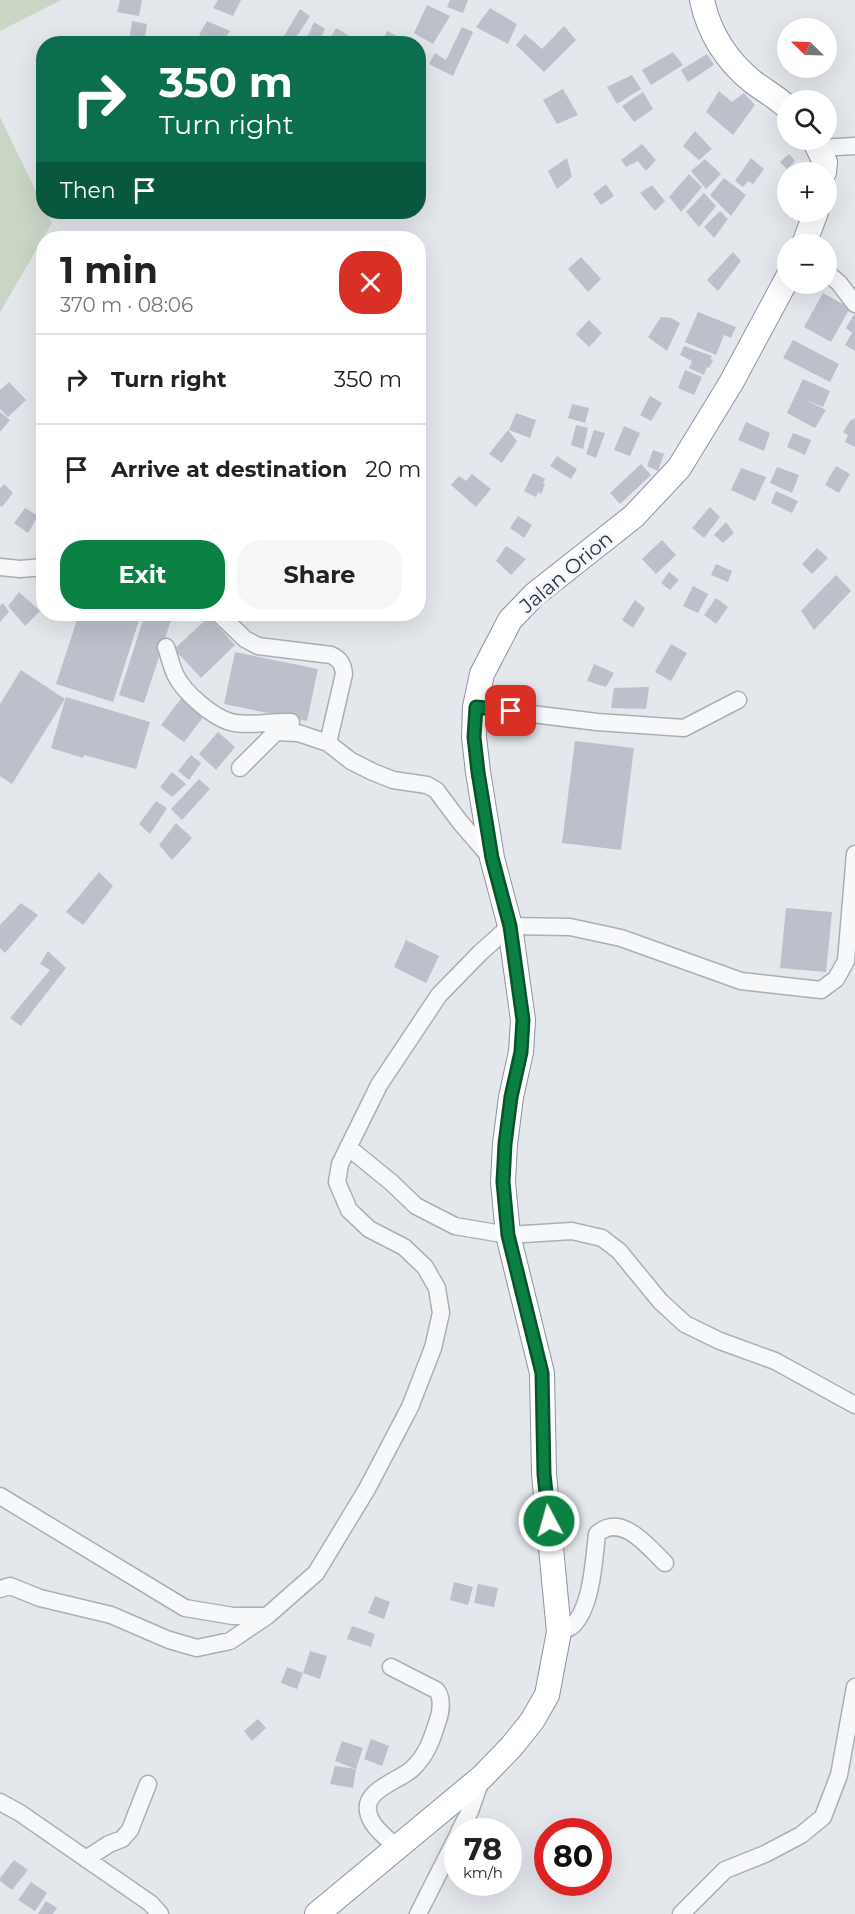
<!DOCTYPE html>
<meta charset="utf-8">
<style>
:root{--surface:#fff;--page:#f6f6f6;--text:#222;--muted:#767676;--line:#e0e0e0;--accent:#0b8043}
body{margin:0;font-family:Montserrat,sans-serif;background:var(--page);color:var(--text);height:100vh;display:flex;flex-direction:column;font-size:22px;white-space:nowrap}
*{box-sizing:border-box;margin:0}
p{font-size:20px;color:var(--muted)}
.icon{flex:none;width:33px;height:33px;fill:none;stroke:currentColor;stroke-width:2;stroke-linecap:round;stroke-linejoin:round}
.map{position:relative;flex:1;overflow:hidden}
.sheet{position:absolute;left:36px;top:231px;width:390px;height:390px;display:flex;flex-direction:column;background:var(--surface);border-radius:24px;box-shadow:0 6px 24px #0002}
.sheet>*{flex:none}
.top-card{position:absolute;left:36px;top:36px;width:390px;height:183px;border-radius:24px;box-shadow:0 6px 24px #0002;background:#0b6e4f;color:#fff;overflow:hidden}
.needle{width:39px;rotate:293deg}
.tools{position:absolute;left:777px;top:18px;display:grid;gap:12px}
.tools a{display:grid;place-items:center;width:60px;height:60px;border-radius:50%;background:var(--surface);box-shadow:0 6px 24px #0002;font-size:30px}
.speed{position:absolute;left:444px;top:1818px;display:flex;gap:12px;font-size:30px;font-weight:700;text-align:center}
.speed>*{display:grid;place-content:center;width:78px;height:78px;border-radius:50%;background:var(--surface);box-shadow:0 6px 24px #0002;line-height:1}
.speed small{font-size:15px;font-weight:400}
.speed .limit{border:9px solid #d22;background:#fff;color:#111}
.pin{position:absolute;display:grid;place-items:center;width:51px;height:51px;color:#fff;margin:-26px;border-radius:12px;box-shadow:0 3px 9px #0006}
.me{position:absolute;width:66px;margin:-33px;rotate:354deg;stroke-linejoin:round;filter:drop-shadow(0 0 4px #0008)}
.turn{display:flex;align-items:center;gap:21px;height:126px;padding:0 24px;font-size:27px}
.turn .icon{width:78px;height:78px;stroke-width:2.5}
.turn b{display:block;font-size:42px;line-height:51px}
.then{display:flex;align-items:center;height:57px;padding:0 24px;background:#0003;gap:12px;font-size:22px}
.round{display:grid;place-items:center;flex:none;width:63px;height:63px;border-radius:24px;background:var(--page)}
.headline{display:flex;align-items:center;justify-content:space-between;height:102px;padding:0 24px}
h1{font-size:36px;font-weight:700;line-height:45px}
.button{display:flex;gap:12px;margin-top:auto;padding:12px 24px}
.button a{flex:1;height:69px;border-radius:24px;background:var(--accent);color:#fff;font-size:24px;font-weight:700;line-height:69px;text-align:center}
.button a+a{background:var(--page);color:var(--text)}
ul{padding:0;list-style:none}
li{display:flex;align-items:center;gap:18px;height:90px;padding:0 24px;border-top:2px solid var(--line)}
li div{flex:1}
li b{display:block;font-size:22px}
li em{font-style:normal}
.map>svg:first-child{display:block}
.green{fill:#c9d6c5}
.building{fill:#bbc0ca}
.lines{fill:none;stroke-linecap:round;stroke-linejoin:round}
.minor-casing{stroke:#a9aeb7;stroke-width:19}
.highway-casing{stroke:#8b94a3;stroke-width:26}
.minor{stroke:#f7f8fa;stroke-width:16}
.highway{stroke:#fff;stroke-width:24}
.route-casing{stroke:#07532c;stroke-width:15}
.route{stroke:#0b8043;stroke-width:10}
.labels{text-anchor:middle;stroke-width:6;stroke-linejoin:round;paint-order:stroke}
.street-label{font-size:20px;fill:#2b3445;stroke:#f4f6f9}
</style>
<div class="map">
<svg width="855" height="1914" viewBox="0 0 855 1914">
<rect width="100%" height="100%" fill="#e4e7ec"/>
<path class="green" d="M0 0H61L0 31Z
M0 117 43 206 44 212H46L52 223 0 312Z"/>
<path class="building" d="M120 0H142L139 16 117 12Z
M218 0H241L233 16 213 8Z
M450 0H468L463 13 447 7Z
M427 5 450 16 433 44 414 33Z
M490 8 517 24 508 44 476 27Z
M300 9 310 16 292 44 284 36Z
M132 21 147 24 144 44 129 42Z
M207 21 230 31 222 44H217L199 35Z
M314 22 325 29 318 44H304Z
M564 26 576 40 544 72 516 45 525 34 542 49Z
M462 27 473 32 453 76 429 64 435 53 446 60Z
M336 28 353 38 351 44H327Z
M387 31 399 37 396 44H382Z
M673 52 683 65 651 85 642 70Z
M707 54 714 65 688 82 681 70Z
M632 75 641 89 617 104 607 87Z
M563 89 578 115 557 124 543 100Z
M719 91 732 102 744 93 755 105 733 135 706 112Z
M643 92 653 109 634 122 622 106Z
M695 131 712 149 699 160 683 146Z
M642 144 656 160 646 171 638 161 626 167 621 160Z
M789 154 795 161 787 169 780 162Z
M567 158 572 177 557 189 548 171Z
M751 158 764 169 753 184 748 181 743 187 735 181Z
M705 159 721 174 706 189 691 171Z
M689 174 702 187 681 212 669 197Z
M724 178 746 195 731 216 710 195Z
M606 184 614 196 601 205 593 194Z
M652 185 665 201 655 211 640 193Z
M704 193 716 206 699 227 686 212Z
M720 211 728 219 714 238 704 227Z
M733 252 741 261 718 291 707 280Z
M581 257 601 279 588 292 568 269Z
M823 293 850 308 831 342 804 327Z
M698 312 736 327 731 338 724 335 716 355 685 342Z
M855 313V351L845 345 852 333 846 328Z
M661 317 671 318 680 323 667 351 648 337Z
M589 320 602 333 589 347 576 334Z
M793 340 839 364 830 382 783 358Z
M684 346 712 356 710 359 713 360 709 368 707 367 704 375 689 368 692 361 680 355Z
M685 370 702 377 694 395 678 388Z
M803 379 830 391 823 407 803 399 826 410 815 428 787 413Z
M9 382 26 400 8 417 0 409V390Z
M650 396 662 403 651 421 640 415Z
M572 404 589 408 585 423 568 418Z
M0 412 10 420 0 432Z
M516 413 536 420 530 438 509 430Z
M855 418V447L845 442 848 435 843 432 850 421Z
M746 422 770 433 764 451 738 440Z
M576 425 588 428 583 449 571 445Z
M624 426 640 433 630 456 614 450Z
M508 430 517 441 502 463 489 454Z
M594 430 605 433 596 458 586 454Z
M793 433 811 440 805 455 787 447Z
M653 450 664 454 658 471 647 466Z
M557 456 577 469 571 479 550 466Z
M641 464 651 475 620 504 610 493Z
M836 466 850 474 839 493 825 485Z
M777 467 799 475 792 493 770 483Z
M741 468 766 477 755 501 731 490Z
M533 473 545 479 543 483 545 484 541 494 538 492 536 497 524 491Z
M472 474 491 489 476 507 451 485 459 476 466 481Z
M4 484 13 493 2 507 0 506V489Z
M776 491 798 501 792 513 771 503Z
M710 507 720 517 704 538 692 528Z
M25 508 38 516 28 533 14 523Z
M518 516 532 525 524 538 510 528Z
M726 522 734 533 723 543 714 535Z
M662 540 676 555 656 574 642 559Z
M506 546 526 559 511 575 496 561Z
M817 548 828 558 812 574 802 564Z
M716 564 732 571 728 582 711 575Z
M669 572 679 580 670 590 661 583Z
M836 575 851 591 814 630 801 611Z
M693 586 708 594 698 613 683 606Z
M19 592 40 611 25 626 8 606Z
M716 598 728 607 716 624 704 615Z
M635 600 645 608 633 628 622 620Z
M3 603 9 612 0 622V606Z
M79 614H141L113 702 56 684Z
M145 614H173L144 703 119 695Z
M209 617 235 645 201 678 174 649Z
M671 644 687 653 671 681 655 672Z
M235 652 318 669 307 721 224 704Z
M594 664 614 673 606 687 587 681Z
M21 670 65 699 12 784 0 776V704Z
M649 687 646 709 611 708 614 688Z
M185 693 208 711 184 742 161 725Z
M66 697 150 722 136 769 84 755 83 758 51 748Z
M218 732 235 747 216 770 199 754Z
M575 741 634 748 621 850 562 843Z
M191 755 201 763 189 780 178 771Z
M172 772 186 784 172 797 160 787Z
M199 779 210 789 182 820 171 809Z
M156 801 167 808 150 834 139 824Z
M176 823 192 838 172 860 159 845Z
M99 872 113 886 83 925 66 912Z
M21 903 38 915 5 953 0 948V925Z
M786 908 832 912 826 972 780 968Z
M406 940 439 956 426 983 394 967Z
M48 951 66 968 21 1026 10 1018 50 970 40 964Z
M454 1582 473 1587 468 1605 450 1600Z
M478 1584 498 1588 494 1607 474 1603Z
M375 1596 390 1602 384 1619 368 1613Z
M352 1626 375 1634 371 1647 347 1639Z
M310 1651 327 1656 320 1679 303 1673Z
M287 1667 303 1673 297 1689 281 1683Z
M258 1719 266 1728 252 1741 244 1731Z
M371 1739 389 1746 382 1766 364 1759Z
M342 1741 363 1748 356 1769 353 1788 330 1784 335 1766 356 1769 335 1761Z
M14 1860 28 1870 12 1890 0 1881V1878Z
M31 1882 47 1893 35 1911 18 1900Z
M46 1901 57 1908 53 1914H38Z"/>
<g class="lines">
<defs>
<path id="minor" d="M819 148 855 146
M826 272 839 283 855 304
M0 567 20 569 44 567
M219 614 245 639 258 646 331 655C340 659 343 664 344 674L328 743
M166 647C169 655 171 665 175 674 183 692 215 720 235 723 253 726 272 721 291 722
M475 707 597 722 684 728 738 700
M240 768 276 732 298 733 328 743 351 761 373 772 393 780 427 785 436 790 460 822 491 858
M348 1147 392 1183 416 1206 455 1226 508 1235 572 1231 602 1238 619 1251 660 1301 685 1324 720 1341 775 1361 855 1405
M0 1496 185 1608 233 1616H267L316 1573 367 1489 410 1407 433 1348 441 1313 437 1288 425 1267 404 1247 369 1229 349 1210 337 1182 340 1164 379 1085 439 995 480 953 510 926 570 927 621 938 741 981 821 990 836 979 846 961 855 854
M0 1589 10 1586 40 1598 111 1615 169 1640 197 1648 230 1641 267 1616
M559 1632C563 1630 569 1628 572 1626 592 1608 594 1559 597 1534 622 1512 648 1547 665 1563
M391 1667 436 1690C443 1697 441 1712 438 1720 432 1739 427 1755 412 1769 400 1780 364 1790 368 1811 370 1826 386 1837 396 1847
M0 1802 20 1813 150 1903 160 1914
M459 1832 470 1811 481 1780
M86 1859 109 1844 122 1839 130 1830 148 1784
M418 1914 458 1835
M681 1914 725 1870 765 1854 801 1835 823 1817 839 1775 855 1687"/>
<path id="highway" d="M702 0C709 33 727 61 753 82 765 91 778 98 788 108
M814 140 825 162 824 172
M804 244 816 212
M317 1914 482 1777 512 1746 532 1721 547 1695 559 1632 544 1474 542 1373 508 1235 503 1182 505 1144 511 1097 521 1052 523 1020 510 926 492 858 478 772 474 737 475 707 482 674 510 620 534 595 634 516 679 468 731 383 788 277"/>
</defs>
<use href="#minor" class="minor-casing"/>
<use href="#highway" class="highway-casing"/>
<use href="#minor" class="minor"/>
<use href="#highway" class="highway"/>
</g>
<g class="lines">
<defs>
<path id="route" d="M511 711 476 707 474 737 478 772 492 858 510 926 523 1020 521 1052 511 1097 505 1144 503 1182 508 1235 542 1373 544 1474 549 1521"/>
</defs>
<use href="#route" class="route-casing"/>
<use href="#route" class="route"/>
</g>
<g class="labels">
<g class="street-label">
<text transform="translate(566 572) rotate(-40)" y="7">Jalan Orion</text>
</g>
</g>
</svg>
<div class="tools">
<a><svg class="needle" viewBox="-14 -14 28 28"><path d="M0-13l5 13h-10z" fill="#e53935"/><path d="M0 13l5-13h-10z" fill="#767676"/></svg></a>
<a><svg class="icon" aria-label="search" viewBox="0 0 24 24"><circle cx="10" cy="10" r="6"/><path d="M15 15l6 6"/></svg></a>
<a>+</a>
<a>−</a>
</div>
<div class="speed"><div>78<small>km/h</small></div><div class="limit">80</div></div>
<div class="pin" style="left:511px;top:711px;background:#d93025"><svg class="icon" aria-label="arrive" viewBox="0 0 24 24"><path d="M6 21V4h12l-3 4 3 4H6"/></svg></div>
<svg class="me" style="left:549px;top:1521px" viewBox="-20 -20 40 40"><circle r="17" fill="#0b8043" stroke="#fff" stroke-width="3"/><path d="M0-11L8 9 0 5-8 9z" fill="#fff"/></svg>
<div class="top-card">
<div class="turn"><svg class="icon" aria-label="right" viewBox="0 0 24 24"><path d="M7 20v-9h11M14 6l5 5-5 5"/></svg><div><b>350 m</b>Turn right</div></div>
<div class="then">Then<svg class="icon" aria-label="arrive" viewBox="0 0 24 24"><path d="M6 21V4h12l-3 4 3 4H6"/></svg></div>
</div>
<section class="sheet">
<div class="headline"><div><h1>1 min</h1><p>370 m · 08:06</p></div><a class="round" style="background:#d93025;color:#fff"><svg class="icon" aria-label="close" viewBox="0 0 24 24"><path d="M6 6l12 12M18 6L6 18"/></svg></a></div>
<ul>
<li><svg class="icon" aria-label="right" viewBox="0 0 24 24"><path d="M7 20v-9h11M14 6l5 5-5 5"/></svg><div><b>Turn right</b></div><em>350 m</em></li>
<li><svg class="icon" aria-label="arrive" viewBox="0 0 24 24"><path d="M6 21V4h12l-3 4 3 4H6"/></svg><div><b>Arrive at destination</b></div><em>20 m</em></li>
</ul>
<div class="button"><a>Exit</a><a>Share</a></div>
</section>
</div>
